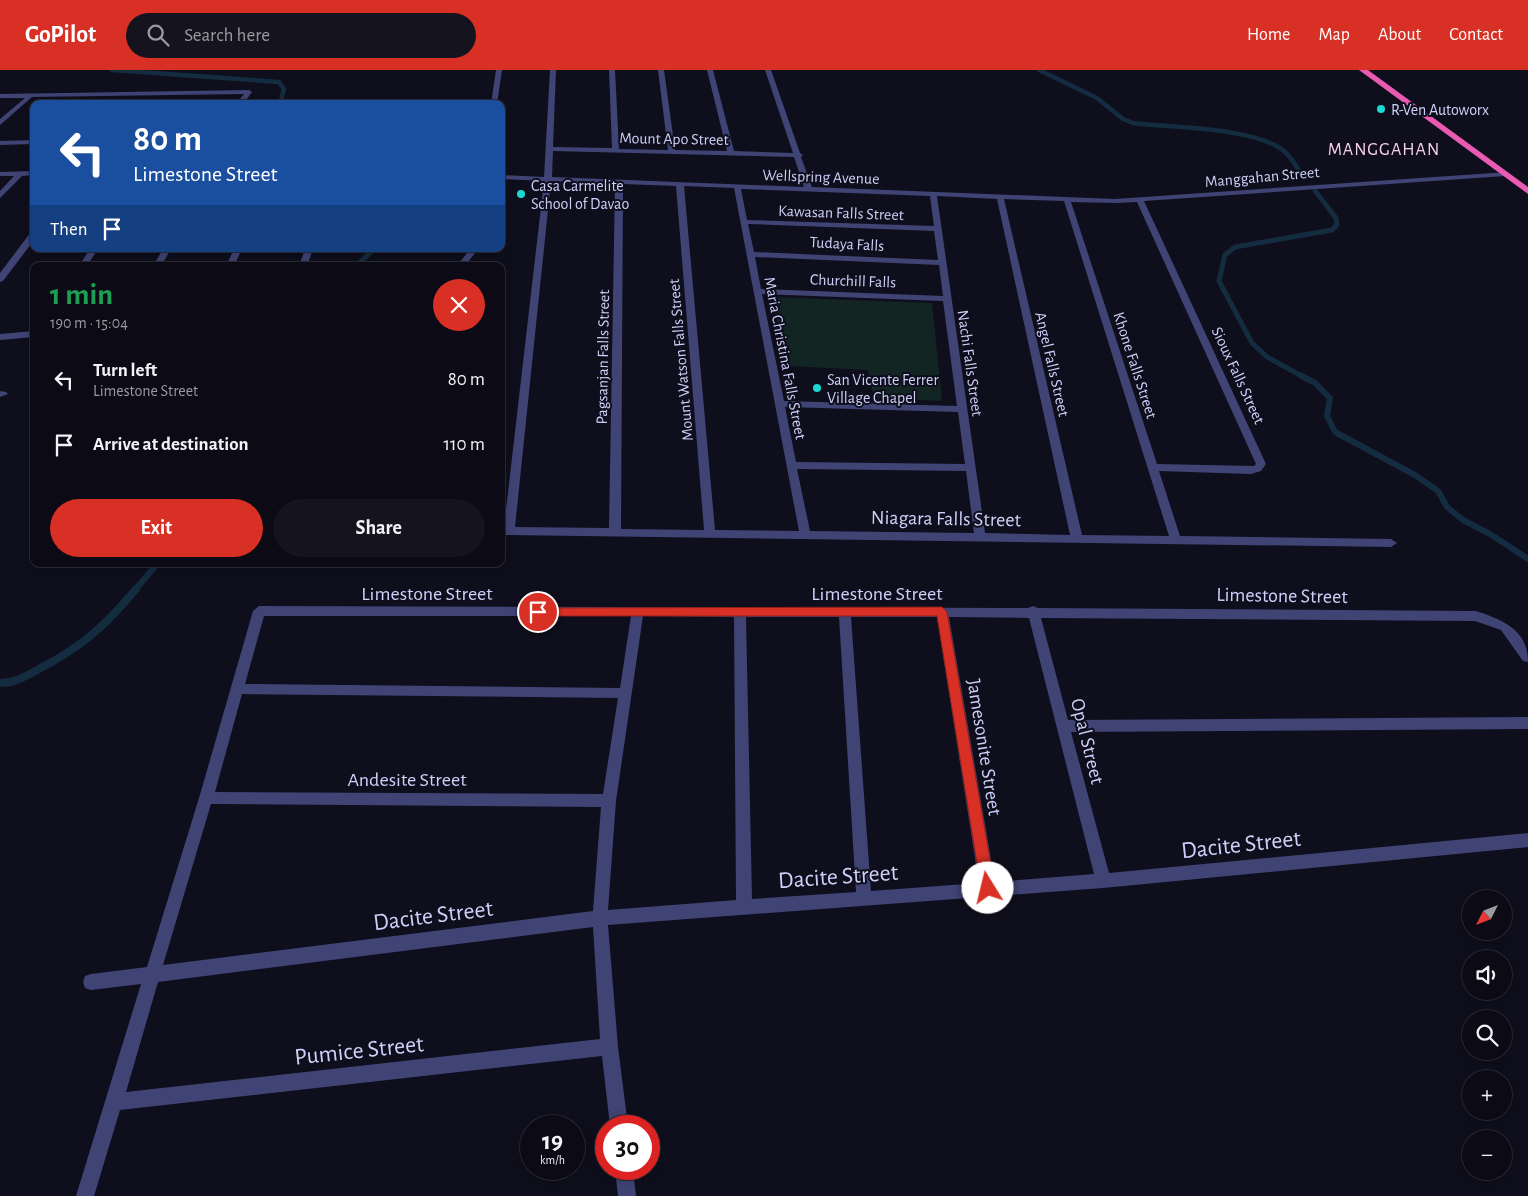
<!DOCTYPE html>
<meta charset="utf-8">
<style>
:root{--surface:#0b0a15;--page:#14131e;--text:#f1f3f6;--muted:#9a9aa0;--line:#2b2b34;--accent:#d93025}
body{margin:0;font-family:"Alegreya Sans",sans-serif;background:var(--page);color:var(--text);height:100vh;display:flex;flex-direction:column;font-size:19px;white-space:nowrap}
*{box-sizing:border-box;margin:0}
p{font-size:16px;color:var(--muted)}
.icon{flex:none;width:28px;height:28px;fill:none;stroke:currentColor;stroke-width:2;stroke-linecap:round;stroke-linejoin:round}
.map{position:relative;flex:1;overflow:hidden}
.side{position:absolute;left:30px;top:192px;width:475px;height:305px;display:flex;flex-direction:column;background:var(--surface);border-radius:10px;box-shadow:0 2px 12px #0003,0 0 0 1px var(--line)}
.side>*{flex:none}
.banner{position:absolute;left:30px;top:30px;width:475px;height:152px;border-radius:10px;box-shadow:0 2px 12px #0003,0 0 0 1px var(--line);background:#1a4fa0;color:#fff;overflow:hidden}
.needle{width:32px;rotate:228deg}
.fabs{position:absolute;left:1462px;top:820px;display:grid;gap:10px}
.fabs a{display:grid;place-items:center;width:50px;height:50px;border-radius:50%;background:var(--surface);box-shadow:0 2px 12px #0003,0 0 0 1px var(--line);font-size:25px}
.speed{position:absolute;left:520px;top:1045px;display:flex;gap:10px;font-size:25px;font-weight:700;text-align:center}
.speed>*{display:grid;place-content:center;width:65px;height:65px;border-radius:50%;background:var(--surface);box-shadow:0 2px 12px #0003,0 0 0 1px var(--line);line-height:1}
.speed small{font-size:12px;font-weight:400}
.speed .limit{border:8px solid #d22;background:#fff;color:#111}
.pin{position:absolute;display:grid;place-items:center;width:42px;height:42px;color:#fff;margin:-21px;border:2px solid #fff;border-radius:50%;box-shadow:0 1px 5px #0007}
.me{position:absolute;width:55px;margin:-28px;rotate:351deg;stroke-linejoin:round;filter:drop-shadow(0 0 4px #0008)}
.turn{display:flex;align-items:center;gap:18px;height:105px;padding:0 20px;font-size:22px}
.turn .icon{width:65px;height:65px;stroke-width:2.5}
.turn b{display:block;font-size:35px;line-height:42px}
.then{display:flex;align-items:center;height:48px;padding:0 20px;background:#0003;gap:10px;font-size:19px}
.round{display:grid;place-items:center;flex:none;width:52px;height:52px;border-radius:26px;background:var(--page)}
.headline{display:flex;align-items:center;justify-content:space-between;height:85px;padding:0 20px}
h1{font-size:30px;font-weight:700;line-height:38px;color:#1e9e55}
.primary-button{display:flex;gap:10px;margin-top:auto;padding:10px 20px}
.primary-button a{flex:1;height:58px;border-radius:30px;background:var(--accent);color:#fff;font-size:20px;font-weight:700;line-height:58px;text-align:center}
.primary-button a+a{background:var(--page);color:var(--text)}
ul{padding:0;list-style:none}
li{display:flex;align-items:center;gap:15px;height:65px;padding:0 20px}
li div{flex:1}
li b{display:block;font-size:19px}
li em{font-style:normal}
header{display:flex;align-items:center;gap:30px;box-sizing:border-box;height:70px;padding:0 25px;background:var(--accent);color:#fff}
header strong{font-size:24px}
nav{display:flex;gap:28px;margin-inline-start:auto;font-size:18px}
.search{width:350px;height:45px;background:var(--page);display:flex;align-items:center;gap:12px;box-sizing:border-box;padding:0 18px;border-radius:28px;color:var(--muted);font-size:19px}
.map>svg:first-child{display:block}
.green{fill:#122522}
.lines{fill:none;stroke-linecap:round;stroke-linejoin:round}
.stream-far3{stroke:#142c40;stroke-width:4.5}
.stream-far2{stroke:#142c40;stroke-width:5}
.stream-far1{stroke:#142c40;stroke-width:6}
.stream{stroke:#142c40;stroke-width:8}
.minor{fill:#3f4475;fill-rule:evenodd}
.highway{fill:#e95ab2;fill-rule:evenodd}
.route{fill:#d93025;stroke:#8d1f18}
.poi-dot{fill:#1cd8d2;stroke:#0f0e1c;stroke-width:2}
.labels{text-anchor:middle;stroke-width:4;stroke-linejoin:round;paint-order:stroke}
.far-poi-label{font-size:16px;fill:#cfd0f9;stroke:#0f0e1c;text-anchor:start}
.far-street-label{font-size:16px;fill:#cfd0f9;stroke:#0f0e1c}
.far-neighbourhood-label{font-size:18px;letter-spacing:1px;fill:#f9d1f0;stroke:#0f0e1c}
.street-label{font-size:20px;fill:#cfd0f9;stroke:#0f0e1c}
.near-street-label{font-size:24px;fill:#cfd0f9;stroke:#0f0e1c}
</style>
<header>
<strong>GoPilot</strong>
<div class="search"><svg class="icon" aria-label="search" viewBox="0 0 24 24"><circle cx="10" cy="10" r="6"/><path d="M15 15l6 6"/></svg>Search here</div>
<nav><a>Home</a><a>Map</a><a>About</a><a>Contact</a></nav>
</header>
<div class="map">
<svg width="1528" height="1126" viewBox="0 0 1528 1126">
<rect width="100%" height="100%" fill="#0f0e1c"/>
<path class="green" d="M771 227 932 233 942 331 874 328 868 300 788 296Z"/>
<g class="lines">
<path class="stream-far3" d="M112 0 279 12 284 19 280 34
M1039 0 1097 28 1123 49 1133 53C1174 58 1246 57 1280 78 1290 84 1296 96 1302 105
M1315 121 1327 136"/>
<path class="stream-far2" d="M356 196 374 179
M1302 306 1267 287 1252 273 1219 211 1225 185 1235 177 1332 160 1337 155 1336 148 1326 135"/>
<path class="stream-far1" d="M1300 305 1315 313 1330 328 1327 346 1335 362 1415 405 1438 421 1447 437 1463 450 1490 464 1528 489
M135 520 157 494"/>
<path class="stream" d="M0 613C15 613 26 606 39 599 83 576 105 556 136 519"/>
<path class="minor" d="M496 0H502L497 34H491Z
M550 0H556L553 77 612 78 609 0H615L619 79 668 80 658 0H664L675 80 727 81 707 0H713L734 81 793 83 765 0H771L800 83 803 85 801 87 812 117 1115 129 1508 102 1509 104 1505 106 1144 131 1266 394 1261 401 1251 404 1159 401 1180 466 1391 469 1397 473 1391 477 501 465V457H504L544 111 501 109V105L544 107ZM553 81 794 87 804 117 552 107ZM551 111 615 114 609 458 515 457ZM623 114 676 116 704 460 621 459ZM684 116 734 118 799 461 715 460ZM741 119 930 126 934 156 747 150ZM937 126 997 129 1070 465 985 463ZM1004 129 1064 131 1169 466 1082 465ZM1071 132 1115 133 1137 132 1256 394 1254 396 1157 394ZM748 154 934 161 938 190 754 182ZM755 187 939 195 943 226 761 219ZM762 224 943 231 957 336 784 331ZM785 337 958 342 965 394 796 392ZM797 399 966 401 974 463 810 461Z
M249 20 252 22 243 34H236L244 24 32 27 0 55V49L25 28H0V24Z
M34 70V74L0 75V71Z
M34 101V105L22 106 0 128V121L14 106H0V102Z
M31 162H34V170L3 211 0 212V203Z
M90 179H98L87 196H79Z
M163 179H171L161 196H153Z
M234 179H242L234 196H226Z
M305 179H313L307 196H299Z
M470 179H478L465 196H457Z
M34 261V267L0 270V264Z
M0 321 6 322 8 324 0 327Z
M259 536 1028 538 1033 536 1038 538 1476 541C1503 550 1528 560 1528 592L1523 591 1501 560 1475 551 1041 548 1068 650 1528 647V659L1071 662 1109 803 1528 763V777L1103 818 608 855 618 977 628 1056H610L602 986 120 1040 94 1126H76L141 914 91 920 85 918 83 912 85 906 91 904 147 897 199 728 253 541ZM264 546H631L620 618 245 614ZM643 546 734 547 736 830 608 840 616 731ZM746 547H839L856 822 752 829ZM851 547H937L979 813 871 821ZM949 547 1029 548 1094 804 995 812ZM242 624 618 628 603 724 215 722ZM211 734 601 737 593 841 163 895ZM593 857 600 969 126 1022 158 912Z
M615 1099H633L636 1126H618Z"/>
<path class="highway" d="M1359 0H1368L1528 117V124Z"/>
</g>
<path class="route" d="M942 537 947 542 995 818 993 823 988 825 983 823 981 818 937 546H538L533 542 538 538Z"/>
<g class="poi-dot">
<circle cx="1381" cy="39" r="5"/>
<circle cx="521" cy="124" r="5"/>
<circle cx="817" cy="318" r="5"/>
</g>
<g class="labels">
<g class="far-poi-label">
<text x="1391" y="45">R-Ven Autoworx</text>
<text x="531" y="121">Casa Carmelite<tspan x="531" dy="18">School of Davao</tspan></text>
<text x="827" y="315">San Vicente Ferrer<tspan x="827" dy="18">Village Chapel</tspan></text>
</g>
<g class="far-street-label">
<text transform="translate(674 68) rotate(1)" y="6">Mount Apo Street</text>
<text transform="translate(821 106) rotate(2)" y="6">Wellspring Avenue</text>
<text transform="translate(1262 106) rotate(-5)" y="6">Manggahan Street</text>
<text transform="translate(841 142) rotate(2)" y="6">Kawasan Falls Street</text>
<text transform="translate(847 173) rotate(3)" y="6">Tudaya Falls</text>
<text transform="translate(853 210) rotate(2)" y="6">Churchill Falls</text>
<text transform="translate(602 287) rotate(-89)" y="6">Pagsanjan Falls Street</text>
<text transform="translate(786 288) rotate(79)" y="6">Maria Christina Falls Street</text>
<text transform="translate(680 290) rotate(-95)" y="6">Mount Watson Falls Street</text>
<text transform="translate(971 293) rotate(82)" y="6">Nachi Falls Street</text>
<text transform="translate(1053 294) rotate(77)" y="6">Angel Falls Street</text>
<text transform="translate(1136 295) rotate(72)" y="6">Khone Falls Street</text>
<text transform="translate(1239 305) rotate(65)" y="6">Sioux Falls Street</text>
</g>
<g class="far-neighbourhood-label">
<text x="1384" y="85">MANGGAHAN</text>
</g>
<g class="street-label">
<text transform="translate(946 448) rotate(1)" y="7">Niagara Falls Street</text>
<text x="427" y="530">Limestone Street</text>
<text x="877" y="530">Limestone Street</text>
<text transform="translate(1282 525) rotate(1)" y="7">Limestone Street</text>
<text transform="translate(1088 671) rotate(76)" y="7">Opal Street</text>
<text transform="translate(985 677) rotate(81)" y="7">Jamesonite Street</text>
<text x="407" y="716">Andesite Street</text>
</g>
<g class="near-street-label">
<text transform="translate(1241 774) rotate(-6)" y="8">Dacite Street</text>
<text transform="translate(838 806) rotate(-4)" y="8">Dacite Street</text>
<text transform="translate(433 845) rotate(-7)" y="8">Dacite Street</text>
<text transform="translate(359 980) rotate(-6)" y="8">Pumice Street</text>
</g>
</g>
</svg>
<div class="fabs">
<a><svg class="needle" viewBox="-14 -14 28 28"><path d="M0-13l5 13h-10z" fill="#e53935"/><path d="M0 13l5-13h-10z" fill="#9a9aa0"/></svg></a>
<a><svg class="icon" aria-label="sound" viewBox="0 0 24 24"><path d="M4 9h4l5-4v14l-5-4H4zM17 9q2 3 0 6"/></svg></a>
<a><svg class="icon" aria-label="search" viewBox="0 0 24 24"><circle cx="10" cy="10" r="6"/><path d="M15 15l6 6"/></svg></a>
<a>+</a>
<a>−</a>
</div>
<div class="speed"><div>19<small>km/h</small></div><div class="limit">30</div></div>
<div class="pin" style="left:538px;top:542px;background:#d93025"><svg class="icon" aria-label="arrive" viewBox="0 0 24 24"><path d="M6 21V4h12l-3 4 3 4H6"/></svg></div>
<svg class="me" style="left:988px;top:818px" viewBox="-20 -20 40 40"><circle r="19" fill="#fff"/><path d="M0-13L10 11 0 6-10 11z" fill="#d93025"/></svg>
<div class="banner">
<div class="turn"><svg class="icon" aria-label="left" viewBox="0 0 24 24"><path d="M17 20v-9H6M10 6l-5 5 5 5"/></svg><div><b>80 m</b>Limestone Street</div></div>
<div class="then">Then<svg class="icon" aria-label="arrive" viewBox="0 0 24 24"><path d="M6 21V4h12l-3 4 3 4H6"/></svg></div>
</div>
<section class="side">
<div class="headline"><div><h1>1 min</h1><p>190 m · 15:04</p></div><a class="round" style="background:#d93025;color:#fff"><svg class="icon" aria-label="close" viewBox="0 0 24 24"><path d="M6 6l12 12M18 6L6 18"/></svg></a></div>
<ul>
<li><svg class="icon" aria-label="left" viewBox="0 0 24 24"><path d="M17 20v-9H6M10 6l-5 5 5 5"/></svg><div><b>Turn left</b><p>Limestone Street</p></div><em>80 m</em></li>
<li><svg class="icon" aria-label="arrive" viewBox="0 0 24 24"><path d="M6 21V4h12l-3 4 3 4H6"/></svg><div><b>Arrive at destination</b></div><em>110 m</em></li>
</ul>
<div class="primary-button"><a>Exit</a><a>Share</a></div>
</section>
</div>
